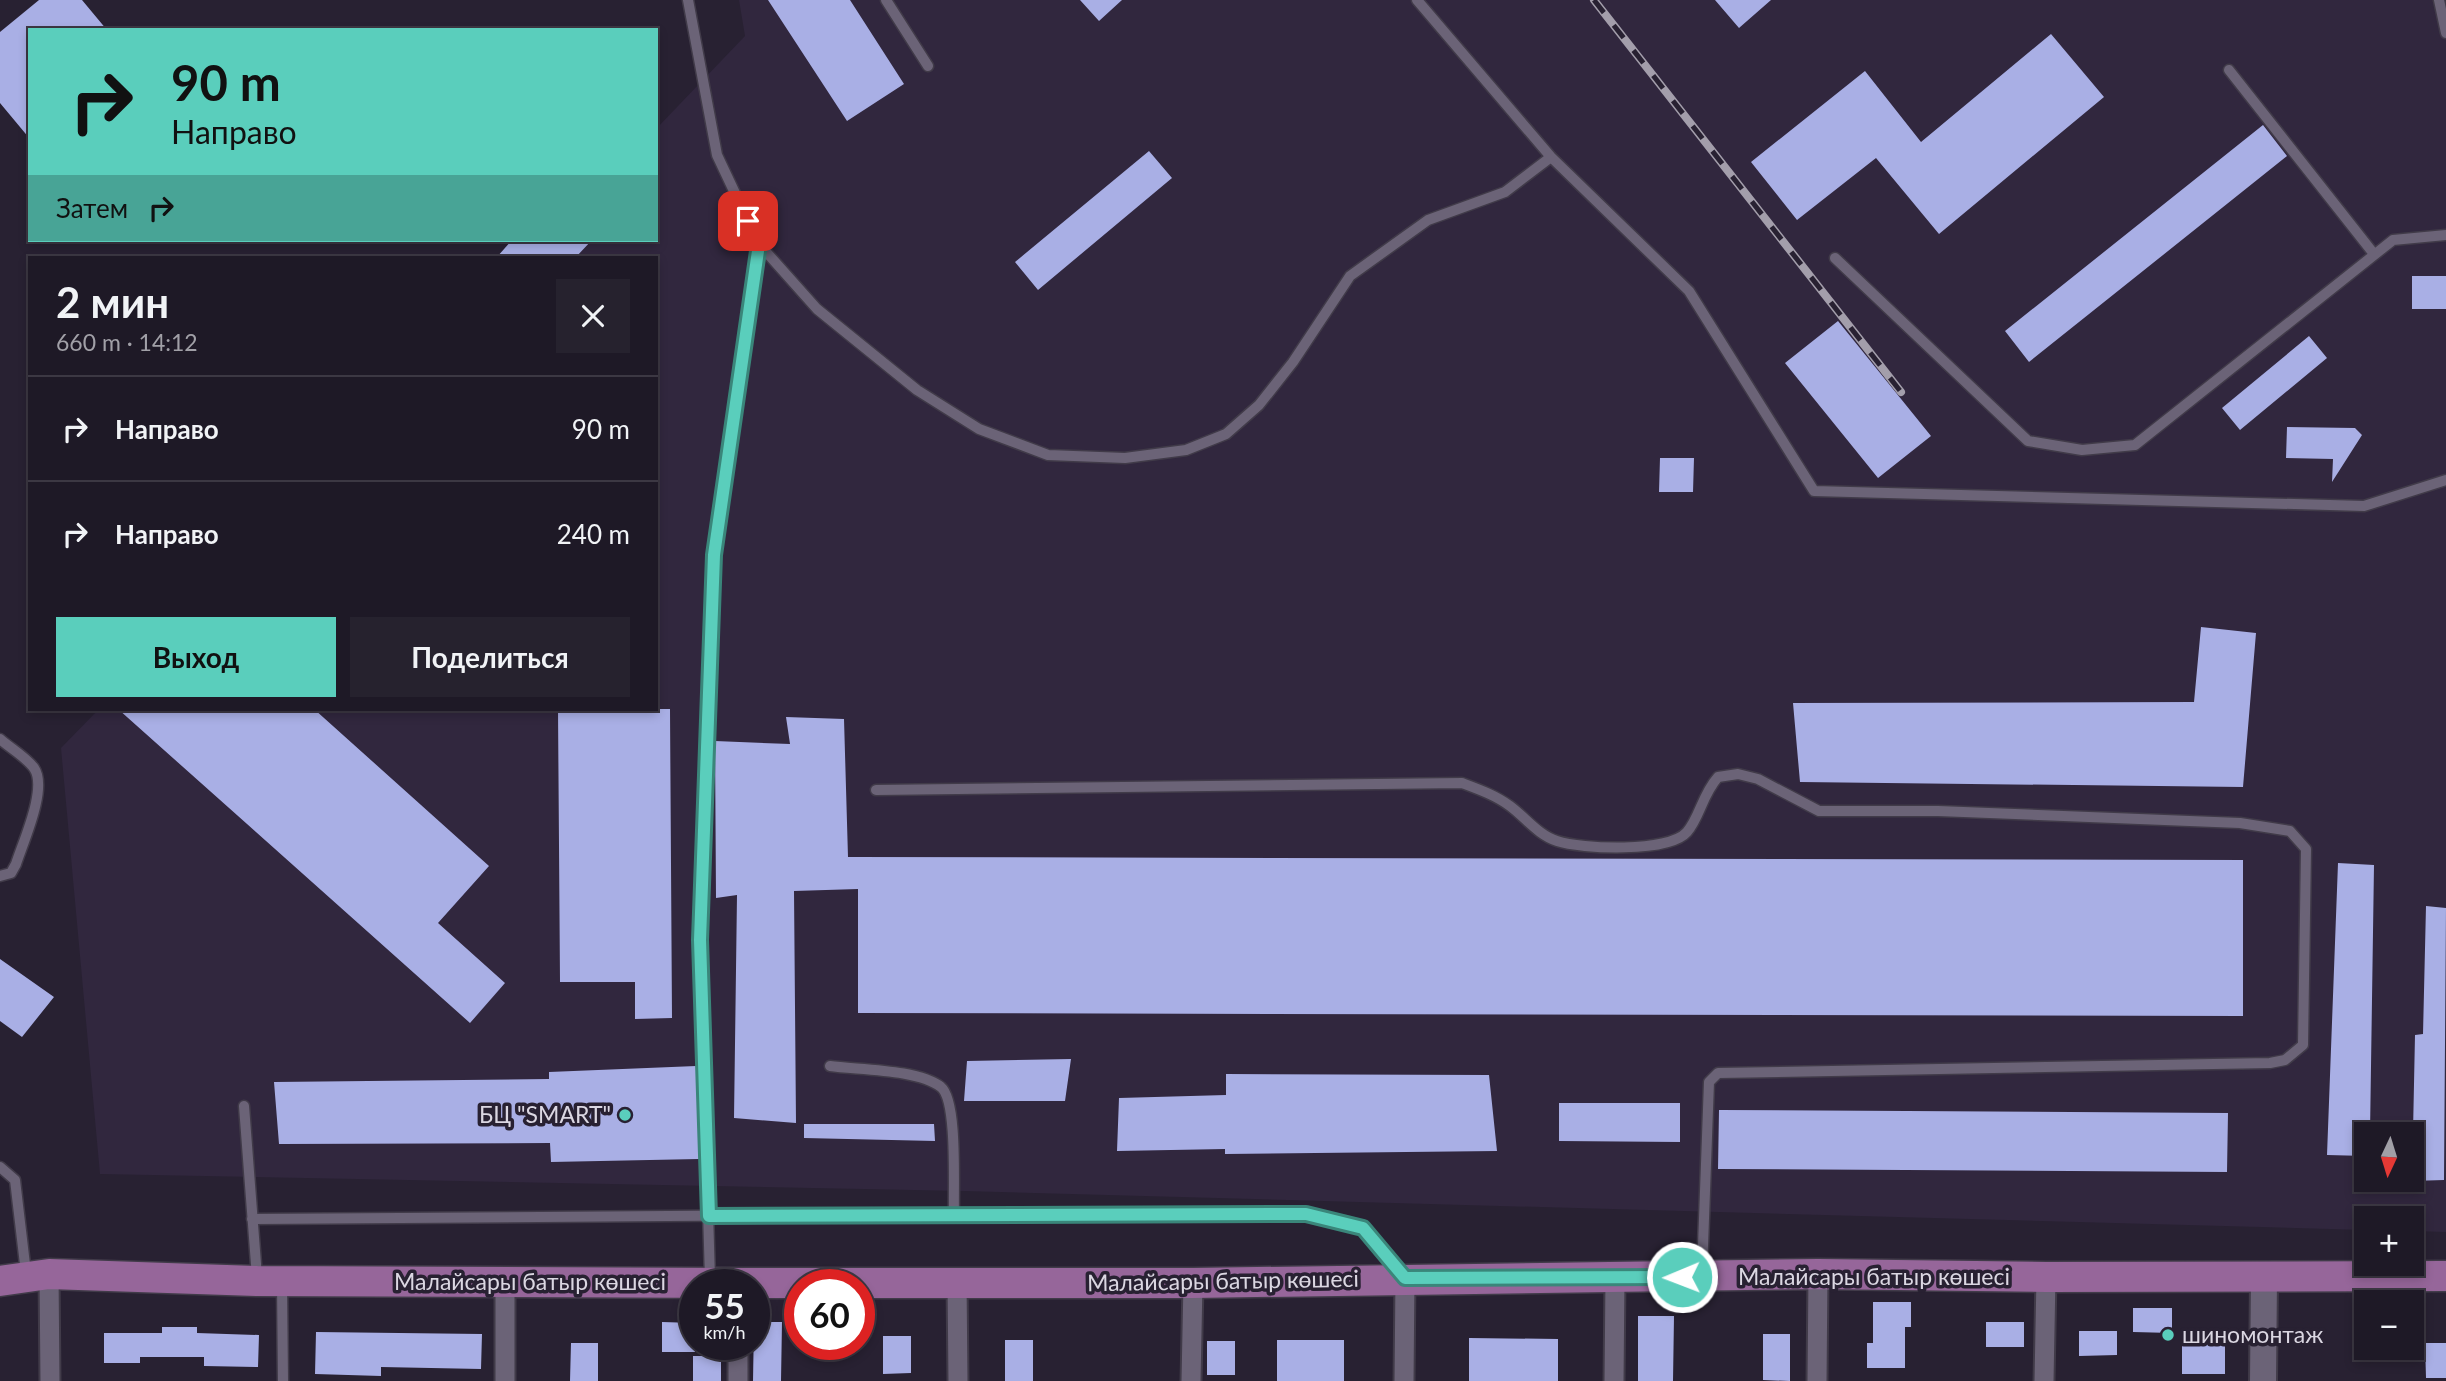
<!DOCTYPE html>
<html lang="ru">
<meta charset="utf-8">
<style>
:root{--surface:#1e1926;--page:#26222e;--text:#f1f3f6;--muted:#a1a0a7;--line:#3c3843;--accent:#5acebc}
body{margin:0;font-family:Lato,sans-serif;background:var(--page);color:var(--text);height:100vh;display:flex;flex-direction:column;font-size:26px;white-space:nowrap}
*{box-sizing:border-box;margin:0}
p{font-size:23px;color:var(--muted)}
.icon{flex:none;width:38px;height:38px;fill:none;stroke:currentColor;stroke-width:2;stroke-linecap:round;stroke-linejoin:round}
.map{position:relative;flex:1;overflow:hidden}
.details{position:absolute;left:28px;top:256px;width:630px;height:455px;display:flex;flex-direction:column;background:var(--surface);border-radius:0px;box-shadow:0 4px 10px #0003,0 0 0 2px var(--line)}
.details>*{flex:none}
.hud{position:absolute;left:28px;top:28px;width:630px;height:214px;border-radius:0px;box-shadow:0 4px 10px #0003,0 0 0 2px var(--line);background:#5acebc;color:#111;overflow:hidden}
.needle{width:46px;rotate:184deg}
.tools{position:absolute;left:2354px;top:1122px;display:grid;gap:14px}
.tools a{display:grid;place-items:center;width:70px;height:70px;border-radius:0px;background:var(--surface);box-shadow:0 4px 10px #0003,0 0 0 2px var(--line);font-size:35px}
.speed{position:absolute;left:679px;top:1269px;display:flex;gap:14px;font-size:35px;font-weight:700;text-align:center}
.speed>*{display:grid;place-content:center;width:91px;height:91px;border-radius:50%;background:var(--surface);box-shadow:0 4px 10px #0003,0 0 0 2px var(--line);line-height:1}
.speed small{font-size:18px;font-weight:400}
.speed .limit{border:10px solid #d22;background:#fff;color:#111}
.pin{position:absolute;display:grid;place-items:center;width:60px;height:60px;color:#fff;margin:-30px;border-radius:14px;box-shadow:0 4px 10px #0006}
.me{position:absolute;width:77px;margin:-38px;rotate:269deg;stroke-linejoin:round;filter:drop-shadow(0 0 5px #0008)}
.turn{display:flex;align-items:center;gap:24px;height:147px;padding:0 28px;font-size:32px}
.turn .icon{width:91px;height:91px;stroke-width:2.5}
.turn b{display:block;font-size:49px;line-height:60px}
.then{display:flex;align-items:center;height:66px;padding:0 28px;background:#0003;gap:14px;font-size:26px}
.round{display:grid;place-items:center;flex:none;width:74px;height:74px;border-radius:0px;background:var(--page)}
.headline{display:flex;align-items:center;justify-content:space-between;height:119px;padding:0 28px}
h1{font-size:42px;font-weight:700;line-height:52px}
.button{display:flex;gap:14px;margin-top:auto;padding:14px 28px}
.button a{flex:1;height:80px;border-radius:0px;background:var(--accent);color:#111;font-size:28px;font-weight:700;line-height:80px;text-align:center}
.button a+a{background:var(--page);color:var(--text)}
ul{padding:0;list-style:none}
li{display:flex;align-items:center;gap:21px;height:105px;padding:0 28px;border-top:2px solid var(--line)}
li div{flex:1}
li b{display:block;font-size:26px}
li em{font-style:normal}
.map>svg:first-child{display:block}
.built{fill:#31273e;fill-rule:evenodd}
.building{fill:#a9afe5}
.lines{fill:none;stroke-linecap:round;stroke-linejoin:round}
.lane-casing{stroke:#413b49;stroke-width:13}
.street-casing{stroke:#413b49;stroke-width:23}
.secondary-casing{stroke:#413b49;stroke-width:30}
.primary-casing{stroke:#413b49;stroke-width:33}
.lane{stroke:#6b6377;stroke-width:10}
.street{stroke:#6b6377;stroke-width:19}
.secondary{stroke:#6b6377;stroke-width:26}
.primary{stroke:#96669a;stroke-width:30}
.rail-casing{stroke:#a39eab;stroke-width:8}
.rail{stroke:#282132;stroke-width:5;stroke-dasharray:16;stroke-linecap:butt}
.route-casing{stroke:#3a867a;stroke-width:18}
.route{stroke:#5acebc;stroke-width:12}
.poi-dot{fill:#5acebc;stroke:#282132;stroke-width:2.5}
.labels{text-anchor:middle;stroke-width:7;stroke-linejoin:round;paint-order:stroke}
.poi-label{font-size:23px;fill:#dbd7e2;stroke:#282132;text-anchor:end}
.street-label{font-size:23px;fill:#dbd7e2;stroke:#282132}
</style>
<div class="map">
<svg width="2446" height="1381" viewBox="0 0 2446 1381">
<rect width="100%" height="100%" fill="#282132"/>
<path class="built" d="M739 0H2446V1232L2412 1231V1218H2366V1230L964 1191 100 1174 61 748 99 709H656V257H533L550 240H656V129L745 36ZM2366 1134H2412V1180H2366Z"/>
<path class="building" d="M39 0H82L107 30H30V139L0 103V32Z
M768 0H850L904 84 847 121Z
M1080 0H1122L1099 21Z
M1715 0H1771L1739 28Z
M2051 34 2104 97 1939 234 1876 158 1797 220 1751 162 1865 71 1921 142Z
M2263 125 2287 156 2029 362 2005 331Z
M1149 151 1172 178 1038 290 1015 262Z
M512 240H592L576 257H497Z
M2412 276H2446V309H2412Z
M1838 321 1931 436 1878 478 1785 363Z
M2309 336 2327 358 2240 430 2222 408Z
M2287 427 2355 428 2362 435 2332 482 2333 459 2286 458Z
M1660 458H1694L1693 492H1659Z
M2201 627 2256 633 2243 787 1800 782 1793 703 2194 702Z
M118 709H314L489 866 438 923 505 983 470 1023Z
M558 709H670L672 1018 635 1019V982H560Z
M786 717 844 719 848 857 2243 860V1016L858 1013V889L794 891 796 1123 734 1118 737 895 716 898 715 741 790 744Z
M2338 863 2374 865 2370 1134H2366V1156L2327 1155Z
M2426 906 2446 908 2444 1180 2412 1181 2415 1035 2423 1034Z
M0 959 54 997 22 1037 0 1021Z
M1071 1059 1065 1101H964L967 1061Z
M696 1066 699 1159 551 1162 550 1143 279 1144 274 1082 549 1079V1072Z
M1226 1074 1489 1075 1497 1151 1225 1154V1149L1117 1151 1119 1098 1226 1095Z
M1559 1103H1680V1142L1559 1141Z
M1719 1110 2228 1113 2227 1172 1718 1169Z
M804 1124H934L935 1141 804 1138Z
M1873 1302H1911V1327H1905V1368H1867V1343H1873Z
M2133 1308H2172V1333L2133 1332Z
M1638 1316H1674L1673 1381H1638Z
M662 1322 695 1323V1352H662Z
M754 1322H782L781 1381H753Z
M1986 1322H2024V1347H1986Z
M162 1327H197V1333L259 1335 258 1367 204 1366V1357H140V1363H104V1333H162Z
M2079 1331H2117V1355L2079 1356Z
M316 1332 482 1334 481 1369 381 1367V1376L315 1374Z
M1763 1334H1790V1381L1763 1380Z
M883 1336H911V1373L883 1374Z
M1469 1338 1558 1339V1381H1469Z
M1005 1340H1033V1381H1005Z
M1277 1340H1344V1381H1277Z
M1207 1341H1235V1375H1207Z
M571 1343H598V1381H570Z
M2182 1343H2225V1374H2182Z
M2425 1343H2446V1378H2426Z
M693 1356H721V1381H693Z"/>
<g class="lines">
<defs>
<path id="lane" d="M688 0 717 155 759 244 817 309 917 390 979 429 1048 455 1125 458 1186 450 1226 434 1259 405 1293 362 1350 276 1428 220 1505 192 1551 157
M886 0 928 66
M1417 0 1551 157 1689 291 1814 491 2364 506 2446 480
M2439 0 2446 33
M2229 70 2374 254
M1835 258 2028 441 2082 450 2135 445 2393 240 2446 235
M0 739C10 748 26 757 34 768 48 788 23 842 16 864L11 873 0 876
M876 790 1462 783C1478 789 1495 795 1510 806 1525 817 1538 835 1557 841 1581 849 1669 853 1687 832 1700 817 1702 795 1718 777L1738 774 1758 779 1819 811H1938L2240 823 2290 831 2306 849 2303 1045 2285 1060 2270 1063 1718 1073 1709 1082 1702 1273
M830 1066C859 1070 918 1069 941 1087 958 1101 953 1189 954 1214H1306L1363 1228 1402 1275
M244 1106 257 1277
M0 1167 15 1180 26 1273
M252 1219 954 1214
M710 1279 700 940 714 555 759 244
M282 1284 283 1381"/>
<path id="street" d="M49 1274 50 1381
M957 1281 958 1381
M738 1344V1381
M505 1381V1283
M1191 1381 1193 1283
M1404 1381 1405 1278
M1614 1381 1615 1279
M1817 1381 1818 1274
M2044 1381 2046 1277"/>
<path id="secondary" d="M2263 1381 2264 1277"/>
<path id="primary" d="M0 1281 49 1274 257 1281 738 1283H1193L1818 1274 2046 1277 2446 1276"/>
</defs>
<use href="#lane" class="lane-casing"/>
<use href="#street" class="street-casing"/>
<use href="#secondary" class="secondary-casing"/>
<use href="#primary" class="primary-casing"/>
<use href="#lane" class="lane"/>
<use href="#street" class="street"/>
<use href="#secondary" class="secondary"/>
<use href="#primary" class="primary"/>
<defs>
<path id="rail" d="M1594 0 1901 392"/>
</defs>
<use href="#rail" class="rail-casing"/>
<use href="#rail" class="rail"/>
</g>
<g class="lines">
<defs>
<path id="route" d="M748 221 759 244 714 555 700 940 709 1216 1306 1214 1363 1228 1405 1278 1682 1277"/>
</defs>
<use href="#route" class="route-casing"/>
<use href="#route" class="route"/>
</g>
<g class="poi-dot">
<circle cx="625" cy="1115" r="7"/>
<circle cx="2168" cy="1335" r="7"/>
</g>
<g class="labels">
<g class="poi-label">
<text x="611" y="1123">БЦ "SMART"</text>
<text x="2182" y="1343" text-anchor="start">шиномонтаж</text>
</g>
<g class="street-label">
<text x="1874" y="1285">Малайсары батыр көшесі</text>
<text transform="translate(1223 1281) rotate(-1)" y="8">Малайсары батыр көшесі</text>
<text x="530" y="1290">Малайсары батыр көшесі</text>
</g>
</g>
</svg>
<div class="tools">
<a><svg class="needle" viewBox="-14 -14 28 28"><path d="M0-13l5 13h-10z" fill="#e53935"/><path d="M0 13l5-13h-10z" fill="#a1a0a7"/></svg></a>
<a>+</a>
<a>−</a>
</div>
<div class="speed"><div>55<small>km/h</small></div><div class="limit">60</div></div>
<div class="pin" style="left:748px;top:221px;background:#d93025"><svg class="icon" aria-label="arrive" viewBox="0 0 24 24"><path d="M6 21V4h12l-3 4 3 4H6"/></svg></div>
<svg class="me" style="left:1682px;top:1277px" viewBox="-20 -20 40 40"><circle r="17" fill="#5acebc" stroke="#fff" stroke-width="3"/><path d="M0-11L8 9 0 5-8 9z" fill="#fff"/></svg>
<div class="hud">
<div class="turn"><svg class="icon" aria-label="right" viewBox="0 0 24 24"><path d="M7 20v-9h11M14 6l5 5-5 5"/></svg><div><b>90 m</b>Направо</div></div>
<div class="then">Затем<svg class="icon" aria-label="right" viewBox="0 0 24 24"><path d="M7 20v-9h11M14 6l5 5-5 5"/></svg></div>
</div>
<section class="details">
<div class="headline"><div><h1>2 мин</h1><p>660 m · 14:12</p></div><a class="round"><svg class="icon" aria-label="close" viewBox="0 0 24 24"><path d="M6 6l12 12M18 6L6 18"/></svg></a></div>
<ul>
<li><svg class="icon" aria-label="right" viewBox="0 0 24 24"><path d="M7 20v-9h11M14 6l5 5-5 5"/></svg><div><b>Направо</b></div><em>90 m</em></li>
<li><svg class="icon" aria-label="right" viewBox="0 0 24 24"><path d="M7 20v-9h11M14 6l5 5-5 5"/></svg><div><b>Направо</b></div><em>240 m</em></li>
</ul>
<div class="button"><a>Выход</a><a>Поделиться</a></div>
</section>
</div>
